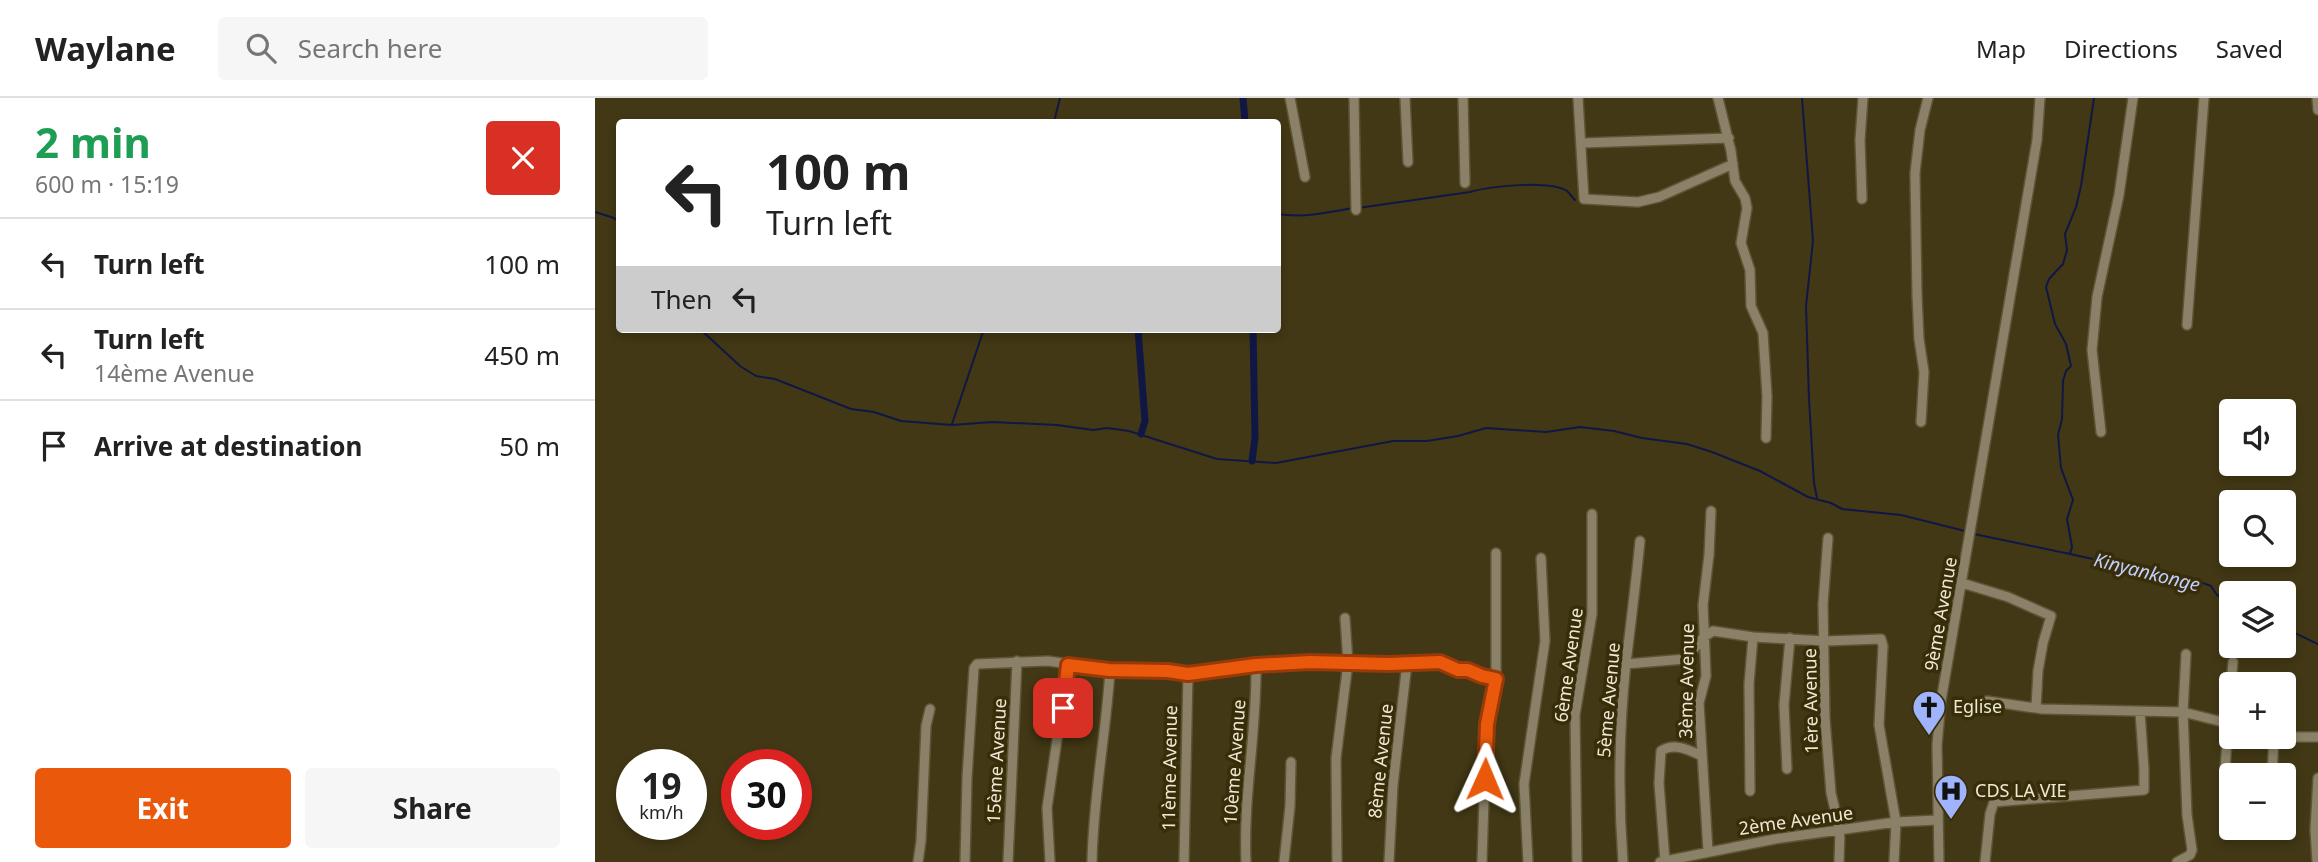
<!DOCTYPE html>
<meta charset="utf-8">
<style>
:root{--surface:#fff;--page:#f6f6f6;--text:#222;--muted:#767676;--line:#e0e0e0;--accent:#ea580c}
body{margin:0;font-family:"Noto Sans",sans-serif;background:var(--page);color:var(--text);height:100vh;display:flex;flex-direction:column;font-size:26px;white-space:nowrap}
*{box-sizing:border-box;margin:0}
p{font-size:23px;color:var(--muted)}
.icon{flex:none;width:38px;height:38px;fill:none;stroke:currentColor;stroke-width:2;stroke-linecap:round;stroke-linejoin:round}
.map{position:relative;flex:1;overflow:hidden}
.details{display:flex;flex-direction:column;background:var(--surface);width:595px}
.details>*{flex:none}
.hud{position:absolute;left:21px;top:21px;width:665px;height:214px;border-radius:7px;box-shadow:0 4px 10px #0003;background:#fff;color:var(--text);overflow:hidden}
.fabs{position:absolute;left:1624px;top:301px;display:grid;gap:14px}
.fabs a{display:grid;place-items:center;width:77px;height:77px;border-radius:7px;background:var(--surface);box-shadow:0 4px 10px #0003;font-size:35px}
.speed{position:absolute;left:21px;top:651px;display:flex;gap:14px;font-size:35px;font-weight:700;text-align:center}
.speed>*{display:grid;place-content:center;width:91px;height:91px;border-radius:50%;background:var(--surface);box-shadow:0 4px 10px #0003;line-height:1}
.speed small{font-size:18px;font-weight:400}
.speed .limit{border:10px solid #d22;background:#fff;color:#111}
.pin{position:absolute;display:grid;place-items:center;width:60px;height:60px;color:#fff;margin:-30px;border-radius:14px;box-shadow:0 4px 10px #0006}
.me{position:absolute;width:77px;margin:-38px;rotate:1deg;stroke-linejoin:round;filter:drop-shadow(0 0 5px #0008)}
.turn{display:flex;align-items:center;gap:24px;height:147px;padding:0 35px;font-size:32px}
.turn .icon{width:91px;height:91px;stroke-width:2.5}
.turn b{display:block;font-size:49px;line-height:60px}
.then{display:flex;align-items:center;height:66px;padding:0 35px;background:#0003;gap:14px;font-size:26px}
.round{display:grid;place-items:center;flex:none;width:74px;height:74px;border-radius:7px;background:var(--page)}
.head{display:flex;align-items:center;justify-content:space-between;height:119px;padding:0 35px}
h1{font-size:42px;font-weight:700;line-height:52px;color:#1e9e55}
.cta{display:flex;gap:14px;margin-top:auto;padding:14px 35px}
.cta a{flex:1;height:80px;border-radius:7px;background:var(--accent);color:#fff;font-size:28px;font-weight:700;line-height:80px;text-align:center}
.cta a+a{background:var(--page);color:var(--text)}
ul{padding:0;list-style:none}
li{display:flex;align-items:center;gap:21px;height:91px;padding:0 35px;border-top:2px solid var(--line)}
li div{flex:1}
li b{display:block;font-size:26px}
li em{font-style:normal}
header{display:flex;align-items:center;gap:42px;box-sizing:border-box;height:98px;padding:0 35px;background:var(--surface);border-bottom:2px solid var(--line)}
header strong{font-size:33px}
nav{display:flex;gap:38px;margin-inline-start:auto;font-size:24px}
.search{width:490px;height:63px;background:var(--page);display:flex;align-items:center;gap:18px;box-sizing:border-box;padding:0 24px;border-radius:7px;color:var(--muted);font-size:26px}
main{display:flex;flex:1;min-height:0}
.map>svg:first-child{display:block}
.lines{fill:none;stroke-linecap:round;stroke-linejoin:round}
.stream{stroke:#111744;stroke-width:2}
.canal{stroke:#111744;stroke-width:7}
.minor-casing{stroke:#5e5434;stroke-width:12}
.minor{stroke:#8a8168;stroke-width:9}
.route-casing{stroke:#983908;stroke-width:18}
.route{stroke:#ea580c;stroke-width:12}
.labels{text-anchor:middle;stroke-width:7;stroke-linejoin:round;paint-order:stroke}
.street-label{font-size:18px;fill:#eee8d4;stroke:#382d09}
.poi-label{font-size:18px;fill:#eee8d4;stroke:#382d09;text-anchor:start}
.water-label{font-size:19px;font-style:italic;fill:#c0cefd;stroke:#382d09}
</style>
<header>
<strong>Waylane</strong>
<div class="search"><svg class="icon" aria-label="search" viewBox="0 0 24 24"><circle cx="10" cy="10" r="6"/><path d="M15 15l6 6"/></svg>Search here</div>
<nav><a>Map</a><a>Directions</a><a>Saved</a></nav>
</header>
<main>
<section class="details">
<div class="head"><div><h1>2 min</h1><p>600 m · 15:19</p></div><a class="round" style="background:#d93025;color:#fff"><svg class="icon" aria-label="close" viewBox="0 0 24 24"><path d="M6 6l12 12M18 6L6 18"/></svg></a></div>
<ul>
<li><svg class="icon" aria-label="left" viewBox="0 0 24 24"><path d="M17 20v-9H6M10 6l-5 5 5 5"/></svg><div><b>Turn left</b></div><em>100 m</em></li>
<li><svg class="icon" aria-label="left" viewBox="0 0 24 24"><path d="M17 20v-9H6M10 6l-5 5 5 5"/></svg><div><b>Turn left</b><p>14ème Avenue</p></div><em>450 m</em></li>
<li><svg class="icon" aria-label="arrive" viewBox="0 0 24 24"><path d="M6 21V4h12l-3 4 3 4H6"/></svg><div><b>Arrive at destination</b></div><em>50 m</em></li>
</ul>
<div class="cta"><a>Exit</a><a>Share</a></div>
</section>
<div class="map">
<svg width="1723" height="764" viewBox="0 0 1723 764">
<rect width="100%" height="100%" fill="#423815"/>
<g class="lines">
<path class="stream" d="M1207 0 1218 143 1211 208 1214 301 1219 385 1222 400
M1499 0 1486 88 1481 109 1470 136 1472 152 1468 166 1454 181 1451 189 1460 226 1471 246 1476 268 1471 273 1468 283 1467 321 1463 337 1466 370 1478 402 1472 421 1477 449 1475 456 1608 485 1616 488 1622 497 1636 504
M459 24 465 0
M763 110 875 94C895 88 954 82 972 93 975 96 977 99 980 102
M0 114 19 120 24 124
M682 116C708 120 732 115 758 110
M105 231 145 268 161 278 180 281 256 311 279 314 306 323 357 327 397 324 462 327 498 332 512 330 534 333 622 361 681 365 798 343H832L863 338 891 330 951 334 985 329 1019 333 1047 340 1092 346 1117 354 1165 373 1213 399 1236 405 1247 411 1306 417 1370 433
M357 326 389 231
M1379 436 1475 456
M1689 530 1723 546"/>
<path class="canal" d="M648 0 650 24
M543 231 550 323 546 336
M657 363 660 340 658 231"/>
<defs>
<path id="minor" d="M695 0 710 79
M759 0 761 112
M810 0 813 64
M868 0 870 85
M983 0 989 101 1043 104 1064 99 1138 66
M1123 0 1136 53 1140 83 1150 100 1152 110 1146 145 1155 172 1156 208 1168 235 1172 298 1171 340
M1722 0 1723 12
M987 45 1134 40
M1267 101 1265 42 1268 0
M1592 227 1609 0
M1326 324 1329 274 1324 241 1322 197 1320 75 1325 32 1333 0
M1506 334 1497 252 1502 199 1524 97 1538 0
M1233 440 1228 506 1230 621 1236 695 1245 733 1244 764
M901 455V581
M1367 485 1413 499 1456 518 1448 545 1443 573 1441 610
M1031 566 1090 561 1109 539 1118 533 1158 539 1231 543 1286 541 1288 548 1284 627 1301 724 1299 764
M1636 586 1638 564
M1636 589 1630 671 1633 700 1636 703
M1392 603 1447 611 1588 614 1636 626
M1689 639H1723
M1192 671 1189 607 1195 540
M1677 677 1679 639
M1155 693 1154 586 1158 539
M1113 753 1104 605 1111 578 1108 507 1114 457 1116 413
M1070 763 1064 685 1066 653C1079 644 1094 652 1107 658
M323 764 326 743 331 628 335 611
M370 764 372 680 379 570 382 566 453 563 515 572 573 573 593 576 661 567 715 564 793 566 845 564 863 572H873L887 578 901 581 891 638 887 764
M413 764 422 563
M455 764 452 710 473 567
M497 764C498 700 511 637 515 572
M589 764 593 576
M651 764C648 698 662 633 661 567
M689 764 695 708 696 664
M742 764 741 660 753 565 750 520
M794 764 798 687 812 565
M933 764 929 686 950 543 946 460
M982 764 980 617 997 516V416
M1028 764C1023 698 1024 631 1031 565 1036 524 1041 484 1045 443
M1065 764 1180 741 1301 724 1342 722
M1344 764 1342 647 1346 603 1442 42 1445 0
M1390 764 1395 716 1399 704 1549 692V671L1545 614
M1582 764 1595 757 1597 752 1592 717 1588 614 1591 556
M1722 764 1720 732 1723 680"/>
</defs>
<use href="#minor" class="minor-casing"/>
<use href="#minor" class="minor"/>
</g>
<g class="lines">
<defs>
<path id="route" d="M468 610 473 567 514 572 573 573 593 576 661 567 715 564 793 566 845 564 863 572H873L887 578 901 581 892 626 890 681"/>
</defs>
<use href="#route" class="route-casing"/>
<use href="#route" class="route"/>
</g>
<defs>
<symbol id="church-pin" viewBox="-11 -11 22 30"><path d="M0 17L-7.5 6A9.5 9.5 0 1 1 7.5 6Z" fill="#a0b3fd" stroke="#382d09"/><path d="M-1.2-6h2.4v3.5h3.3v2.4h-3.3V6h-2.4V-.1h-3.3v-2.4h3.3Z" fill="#111"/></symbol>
<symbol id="hospital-pin" viewBox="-11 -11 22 30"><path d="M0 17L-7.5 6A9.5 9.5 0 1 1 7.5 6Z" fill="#a0b3fd" stroke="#382d09"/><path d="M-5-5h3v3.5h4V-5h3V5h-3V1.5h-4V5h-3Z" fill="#111"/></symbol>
</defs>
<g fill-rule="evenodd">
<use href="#church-pin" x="1315" y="590" width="38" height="52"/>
<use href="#hospital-pin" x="1337" y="674" width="38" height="52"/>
</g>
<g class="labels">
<g class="street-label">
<text transform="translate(1346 516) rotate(-80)" y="6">9ème Avenue</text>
<text transform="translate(974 567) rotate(-82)" y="6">6ème Avenue</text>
<text transform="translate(1092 583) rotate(-89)" y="6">3ème Avenue</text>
<text transform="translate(1014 602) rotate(-85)" y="6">5ème Avenue</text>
<text transform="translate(1216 603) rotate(-91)" y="6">1ère Avenue</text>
<text transform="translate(402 663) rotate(-87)" y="6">15ème Avenue</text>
<text transform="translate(786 663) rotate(-84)" y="6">8ème Avenue</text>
<text transform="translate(640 664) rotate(-86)" y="6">10ème Avenue</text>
<text transform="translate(575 670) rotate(-89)" y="6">11ème Avenue</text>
<text transform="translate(1201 723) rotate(-8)" y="6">2ème Avenue</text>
</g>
<g class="poi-label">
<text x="1358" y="615">Eglise</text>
<text x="1380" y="699">CDS LA VIE</text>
</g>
<g class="water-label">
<text transform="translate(1552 474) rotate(14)" y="7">Kinyankonge</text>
</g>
</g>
</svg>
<div class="fabs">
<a><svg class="icon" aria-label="sound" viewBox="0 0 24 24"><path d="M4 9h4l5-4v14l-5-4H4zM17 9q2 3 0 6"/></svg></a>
<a><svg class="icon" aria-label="search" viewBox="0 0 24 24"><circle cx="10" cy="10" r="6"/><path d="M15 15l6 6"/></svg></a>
<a><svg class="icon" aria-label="layers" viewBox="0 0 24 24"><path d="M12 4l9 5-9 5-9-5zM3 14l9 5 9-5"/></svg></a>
<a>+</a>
<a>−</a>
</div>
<div class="speed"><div>19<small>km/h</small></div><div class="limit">30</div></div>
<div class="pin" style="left:468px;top:610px;background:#d93025"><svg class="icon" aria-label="arrive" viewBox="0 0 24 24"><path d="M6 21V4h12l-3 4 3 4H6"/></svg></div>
<svg class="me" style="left:890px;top:681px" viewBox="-20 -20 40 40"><path d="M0-17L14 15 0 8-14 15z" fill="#ea580c" stroke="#fff" stroke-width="4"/></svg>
<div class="hud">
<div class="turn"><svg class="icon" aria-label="left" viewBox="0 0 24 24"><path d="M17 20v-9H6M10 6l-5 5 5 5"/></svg><div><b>100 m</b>Turn left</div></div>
<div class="then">Then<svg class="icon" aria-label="left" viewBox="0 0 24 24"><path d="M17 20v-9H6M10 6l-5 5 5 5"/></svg></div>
</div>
</div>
</main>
